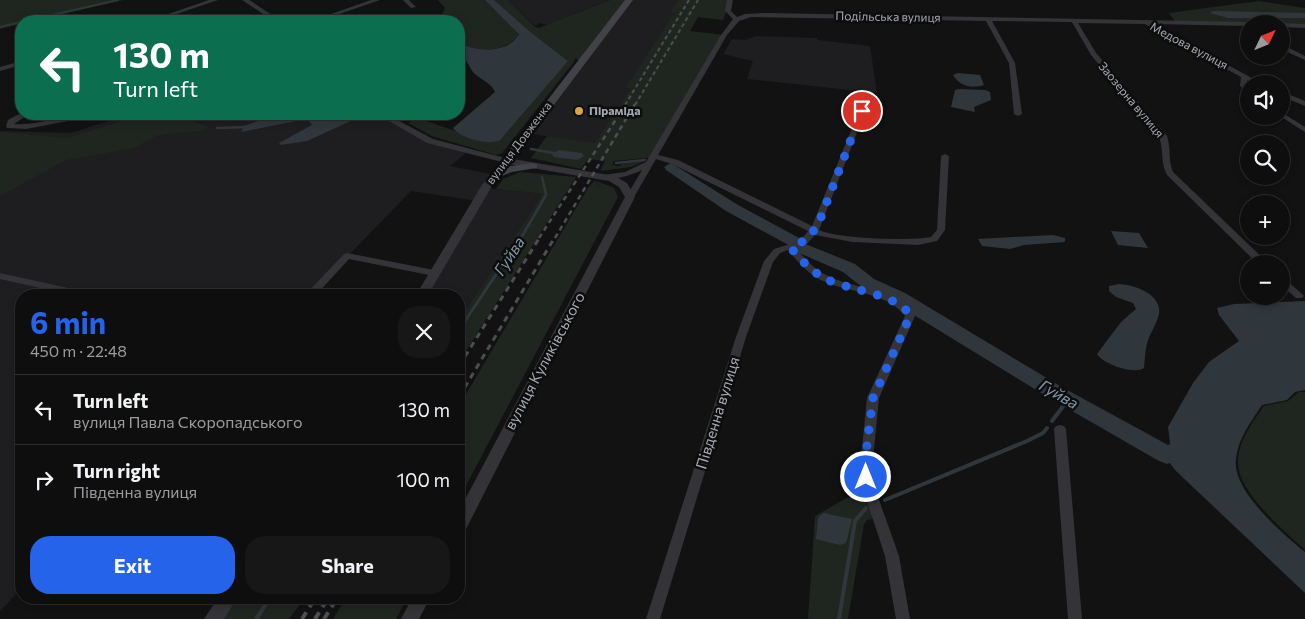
<!DOCTYPE html>
<meta charset="utf-8">
<style>
:root{--surface:#0e0e0e;--page:#171717;--text:#f1f3f6;--muted:#9b9c9e;--line:#2e2e2e;--accent:#2563eb}
body{margin:0;font-family:Commissioner,sans-serif;background:var(--page);color:var(--text);height:100vh;display:flex;flex-direction:column;font-size:19px;white-space:nowrap}
*{box-sizing:border-box;margin:0}
p{font-size:16px;color:var(--muted)}
.icon{flex:none;width:28px;height:28px;fill:none;stroke:currentColor;stroke-width:2;stroke-linecap:round;stroke-linejoin:round}
.map{position:relative;flex:1;overflow:hidden}
.panel{position:absolute;left:15px;top:289px;width:450px;height:315px;display:flex;flex-direction:column;background:var(--surface);border-radius:20px;box-shadow:0 2px 8px #0003,0 0 0 1px var(--line)}
.panel>*{flex:none}
.top-card{position:absolute;left:15px;top:15px;width:450px;height:105px;border-radius:20px;box-shadow:0 2px 8px #0003,0 0 0 1px var(--line);background:#0b6e4f;color:#fff;overflow:hidden}
.needle{width:32px;rotate:47deg}
.buttons{position:absolute;left:1240px;top:15px;display:grid;gap:10px}
.buttons a{display:grid;place-items:center;width:50px;height:50px;border-radius:50%;background:var(--surface);box-shadow:0 2px 8px #0003,0 0 0 1px var(--line);font-size:25px}
.pin{position:absolute;display:grid;place-items:center;width:42px;height:42px;color:#fff;margin:-21px;border:2px solid #fff;border-radius:50%;box-shadow:0 1px 5px #0007}
.me{position:absolute;width:55px;margin:-28px;rotate:0deg;stroke-linejoin:round;filter:drop-shadow(0 0 4px #0008)}
.turn{display:flex;align-items:center;gap:18px;height:105px;padding:0 15px;font-size:22px}
.turn .icon{width:65px;height:65px;stroke-width:2.5}
.turn b{display:block;font-size:35px;line-height:42px}
.round{display:grid;place-items:center;flex:none;width:52px;height:52px;border-radius:20px;background:var(--page)}
.overview{display:flex;align-items:center;justify-content:space-between;height:85px;padding:0 15px}
h1{font-size:30px;font-weight:700;line-height:38px;color:var(--accent)}
.cta{display:flex;gap:10px;margin-top:auto;padding:10px 15px}
.cta a{flex:1;height:58px;border-radius:20px;background:var(--accent);color:#fff;font-size:20px;font-weight:700;line-height:58px;text-align:center}
.cta a+a{background:var(--page);color:var(--text)}
ul{padding:0;list-style:none}
li{display:flex;align-items:center;gap:15px;height:70px;padding:0 15px;border-top:1px solid var(--line)}
li div{flex:1}
li b{display:block;font-size:19px}
li em{font-style:normal}
.map>svg:first-child{display:block}
.built{fill:#1e1e20}
.green{fill:#1f2620}
.water{fill:#2f373c}
.lines{fill:none;stroke-linecap:round;stroke-linejoin:round}
.stream-far3{stroke:#2f373c;stroke-width:2}
.stream-far2{stroke:#2f373c;stroke-width:2.5}
.stream-far1{stroke:#2f373c;stroke-width:3}
.stream{stroke:#2f373c;stroke-width:4}
.river{fill:#2f373c;fill-rule:evenodd}
.minor{fill:#343438;fill-rule:evenodd}
.tertiary{fill:#343438;fill-rule:evenodd}
.secondary{fill:#424348;fill-rule:evenodd}
.rail-far3{stroke:#4d4e53;stroke-width:2;stroke-dasharray:4 3;stroke-linecap:butt}
.rail-far2{stroke:#4d4e53;stroke-width:2.5;stroke-dasharray:5 4;stroke-linecap:butt}
.rail-far1{stroke:#4d4e53;stroke-width:3;stroke-dasharray:6 5;stroke-linecap:butt}
.rail{stroke:#4d4e53;stroke-width:4;stroke-dasharray:8 6;stroke-linecap:butt}
.route{stroke:#2563eb;stroke-width:9;stroke-dasharray:0 16.2}
.poi-dot{fill:#d9a544;stroke:#0d0d0e;stroke-width:2}
.labels{text-anchor:middle;stroke-width:5;stroke-linejoin:round;paint-order:stroke}
.far-street-label{font-size:12px;fill:#a5aab2;stroke:#0d0d0e}
.far-poi-label{font-size:12px;font-weight:bold;fill:#a5aab2;stroke:#0d0d0e;text-anchor:start}
.street-label{font-size:15px;fill:#a5aab2;stroke:#0d0d0e}
.water-label{font-size:16px;font-style:italic;fill:#8097a9;stroke:#0d0d0e}
</style>
<div class="map">
<svg width="1305" height="619" viewBox="0 0 1305 619">
<rect width="100%" height="100%" fill="#121213"/>
<path class="built" d="M508 0H609L547 25 540 23 535 26Z
M629 0H679L671 12H675L625 88 630 89 595 144 526 133Z
M756 36 817 38 818 40 870 46 877 93 747 79 753 61 723 54 732 39 746 40Z
M130 114H381L416 134 467 152 450 166 495 175 486 188 544 194 459 320V295H422L478 201 411 191 310 295H21V589L0 611V131L71 133Z"/>
<path class="green" d="M0 0H124L32 21H21V24L0 29Z
M438 0H485L518 31V37C502 53 477 53 459 42V21H444L442 14 445 8Z
M494 0H508L535 27 539 28 610 0H629L581 62 575 58 574 62 502 153 496 155 432 136 408 123 418 118 455 131 568 61 533 34Z
M679 0H730L723 20 698 17 690 31 724 35 656 157 614 161 612 165 619 166 622 164 645 161 631 167 600 171 605 161 588 159 581 169 531 158 547 136 595 143 630 89 625 88 674 13 670 12Z
M1259 1 1305 8V26L1176 23 1169 13Z
M145 114H178L180 117 209 127 202 131 179 132 156 136 134 148 66 160 0 196V132L67 138Z
M520 172 576 177 459 362V320L543 194 496 189 503 179Z
M594 180 614 188 618 197 459 499V406L588 188 594 181 603 189Z
M1299 392H1305V550C1284 531 1237 491 1238 462 1238 441 1253 422 1264 406L1288 401Z
M868 486 880 518 867 520 864 524 848 619H808L815 516Z
M228 598H305L289 619H213Z
M346 598H407L396 619H333Z"/>
<path class="water" d="M485 0H494L533 34 568 61 500 140C488 146 461 138 453 128L495 92C491 82 480 80 473 72 468 65 466 58 459 52V42C475 53 510 53 519 34Z
M1213 11 1305 13V18H1228L1210 13Z
M958 73 980 75 984 85C971 89 960 86 953 75Z
M959 89 985 90 990 92 991 100 974 107 975 112 951 107 955 90Z
M278 114H366L307 141 281 145 279 143 312 125 309 121H296L241 132 244 126Z
M1111 231 1139 233 1148 248 1118 245Z
M1053 235 1065 238V242L1024 245 1010 249 982 246 978 239Z
M1119 284C1135 285 1162 294 1159 314 1157 323 1151 332 1148 340 1145 349 1145 359 1144 368 1134 375 1103 364 1097 354L1121 322 1136 309 1133 303 1116 297 1109 291V286Z
M1305 301V390L1295 392 1287 400 1262 405C1251 422 1238 438 1236 459 1231 490 1283 534 1305 552V593L1176 471 1168 461 1167 455 1170 443 1168 427 1193 383 1209 362 1239 341 1219 315 1217 308 1234 304Z
M823 513 852 519 846 543 840 545 816 539 818 518Z"/>
<g class="lines">
<path class="stream-far3" d="M26 21 118 0
M0 27 21 22"/>
<path class="stream-far2" d="M217 128 246 127
M531 149 559 154
M616 163 645 160
M521 238 546 195 542 177"/>
<path class="stream-far1" d="M459 330 521 237
M1063 406 1068 400"/>
<path class="stream" d="M1052 421 1064 405
M885 500 1027 441 1043 433 1047 428
M256 619 270 598
M839 619 855 521 866 508"/>
<path class="river" d="M559 150 582 153 584 156 577 160 554 157 552 154Z
M671 163 738 205 801 239 803 243 855 264 874 279 905 293 1060 386 1168 445 1189 436 1197 439 1200 445 1197 451 1167 464 1159 461 1046 396 891 301 862 287 843 272 797 252 794 248 726 211 666 170 664 167Z"/>
<path class="minor" d="M209 0H218L156 21H148Z
M242 0H249L281 21H274Z
M371 0H380L319 21H311Z
M403 0H409L416 7 411 8Z
M727 0H733L731 11 737 17 745 14 766 13 1249 22 1252 24H1249V26L1152 24 1261 83 1262 84H1253L1247 80 1249 94 1240 86 1241 77 1145 24 1078 23 1096 53 1167 136C1171 148 1168 160 1173 172L1269 264H1258L1167 175C1160 162 1164 149 1159 137L1091 55 1072 22 992 21 1015 63 1022 114 1018 116 1014 114 1009 63 986 21 751 17 739 21 727 35 658 155 678 160 812 226 866 94 871 93 872 94 819 230C838 239 910 241 931 237L937 230 941 156 945 154 949 156 945 230 937 241 918 245 853 242 815 235 806 245 796 248C805 259 815 270 828 276 856 290 896 287 915 316L879 398 872 469 874 486 899 556 910 619H896L885 556 862 486 860 469 867 398 905 316C887 292 849 293 823 281 809 275 798 262 788 250L780 253 773 262 746 337 660 619H646L736 337 764 261 774 249 800 241 808 231 672 164 656 159 633 199 630 200 626 197 642 170C632 175 608 183 599 177L603 175 625 172 646 162 721 35 733 19 725 11Z
M1281 23 1305 24V28L1281 27V24H1279Z
M1281 44 1305 56V60L1281 49Z
M21 61V65L0 71V67Z
M1281 91 1305 101V106L1281 96Z
M1281 112 1305 127V132L1280 116H1281Z
M21 113 29 114 14 124C42 126 70 112 98 114L94 116 26 129 7 128 6 126 8 120Z
M377 114H386L433 139 509 159 510 161 506 163 427 143Z
M347 253 434 270 439 273 434 276 349 259 316 295H305L344 254Z
M0 273 86 292 91 295H72L0 279Z
M1281 277 1284 278 1302 294 1304 296 1302 298H1296L1281 285Z
M1060 425 1064 426 1066 429 1082 619H1068L1054 429 1056 426Z"/>
<path class="tertiary" d="M506 158 615 176 627 183 635 197 465 531 459 533V511L625 197 619 187 609 181 508 164 492 186 428 295H416L482 185 503 159Z
M218 598H237L224 619H204Z
M412 598H430L419 619H401Z"/>
<path class="secondary" d="M625 0H633L510 163H502V159Z
M533 163 537 164V168L512 172 494 179 488 176 505 167Z"/>
<path class="rail-far3" d="M625 105 689 0
M635 105 698 0"/>
<path class="rail-far2" d="M539 238 626 104
M555 238 635 104"/>
<path class="rail-far1" d="M459 366 540 237
M459 397 555 237"/>
<path class="rail" d="M302 619 315 598
M315 619 328 598
M324 619 337 598"/>
</g>
<g class="lines">
<path class="route" d="M862 111 818 225 807 239 791 248C801 260 812 272 826 279 847 290 900 294 910 316L873 398 867 444 866 477"/>
</g>
<circle class="poi-dot" cx="579" cy="111" r="5"/>
<g class="labels">
<g class="far-street-label">
<text transform="translate(888 17) rotate(1)" y="4">Подільська вулиця</text>
<text transform="translate(1189 46) rotate(28)" y="4">Медова вулиця</text>
<text transform="translate(1131 100) rotate(50)" y="4">Заозерна вулиця</text>
<text transform="translate(519 143) rotate(-53)" y="4">вулиця Довженка</text>
</g>
<g class="far-poi-label">
<text x="589" y="115">Піраміда</text>
</g>
<g class="street-label">
<text transform="translate(545 361) rotate(-62)" y="5">вулиця Куликівського</text>
<text transform="translate(718 413) rotate(-73)" y="5">Південна вулиця</text>
</g>
<g class="water-label">
<text transform="translate(509 256) rotate(-57)" y="6">Гуйва</text>
<text transform="translate(1059 394) rotate(30)" y="6">Гуйва</text>
</g>
</g>
</svg>
<div class="buttons">
<a><svg class="needle" viewBox="-14 -14 28 28"><path d="M0-13l5 13h-10z" fill="#e53935"/><path d="M0 13l5-13h-10z" fill="#9b9c9e"/></svg></a>
<a><svg class="icon" aria-label="sound" viewBox="0 0 24 24"><path d="M4 9h4l5-4v14l-5-4H4zM17 9q2 3 0 6"/></svg></a>
<a><svg class="icon" aria-label="search" viewBox="0 0 24 24"><circle cx="10" cy="10" r="6"/><path d="M15 15l6 6"/></svg></a>
<a>+</a>
<a>−</a>
</div>
<div class="pin" style="left:862px;top:111px;background:#d93025"><svg class="icon" aria-label="arrive" viewBox="0 0 24 24"><path d="M6 21V4h12l-3 4 3 4H6"/></svg></div>
<svg class="me" style="left:866px;top:477px" viewBox="-20 -20 40 40"><circle r="17" fill="#2563eb" stroke="#fff" stroke-width="3"/><path d="M0-11L8 9 0 5-8 9z" fill="#fff"/></svg>
<div class="top-card">
<div class="turn"><svg class="icon" aria-label="left" viewBox="0 0 24 24"><path d="M17 20v-9H6M10 6l-5 5 5 5"/></svg><div><b>130 m</b>Turn left</div></div>
</div>
<section class="panel">
<div class="overview"><div><h1>6 min</h1><p>450 m · 22:48</p></div><a class="round"><svg class="icon" aria-label="close" viewBox="0 0 24 24"><path d="M6 6l12 12M18 6L6 18"/></svg></a></div>
<ul>
<li><svg class="icon" aria-label="left" viewBox="0 0 24 24"><path d="M17 20v-9H6M10 6l-5 5 5 5"/></svg><div><b>Turn left</b><p>вулиця Павла Скоропадського</p></div><em>130 m</em></li>
<li><svg class="icon" aria-label="right" viewBox="0 0 24 24"><path d="M7 20v-9h11M14 6l5 5-5 5"/></svg><div><b>Turn right</b><p>Південна вулиця</p></div><em>100 m</em></li>
</ul>
<div class="cta"><a>Exit</a><a>Share</a></div>
</section>
</div>
